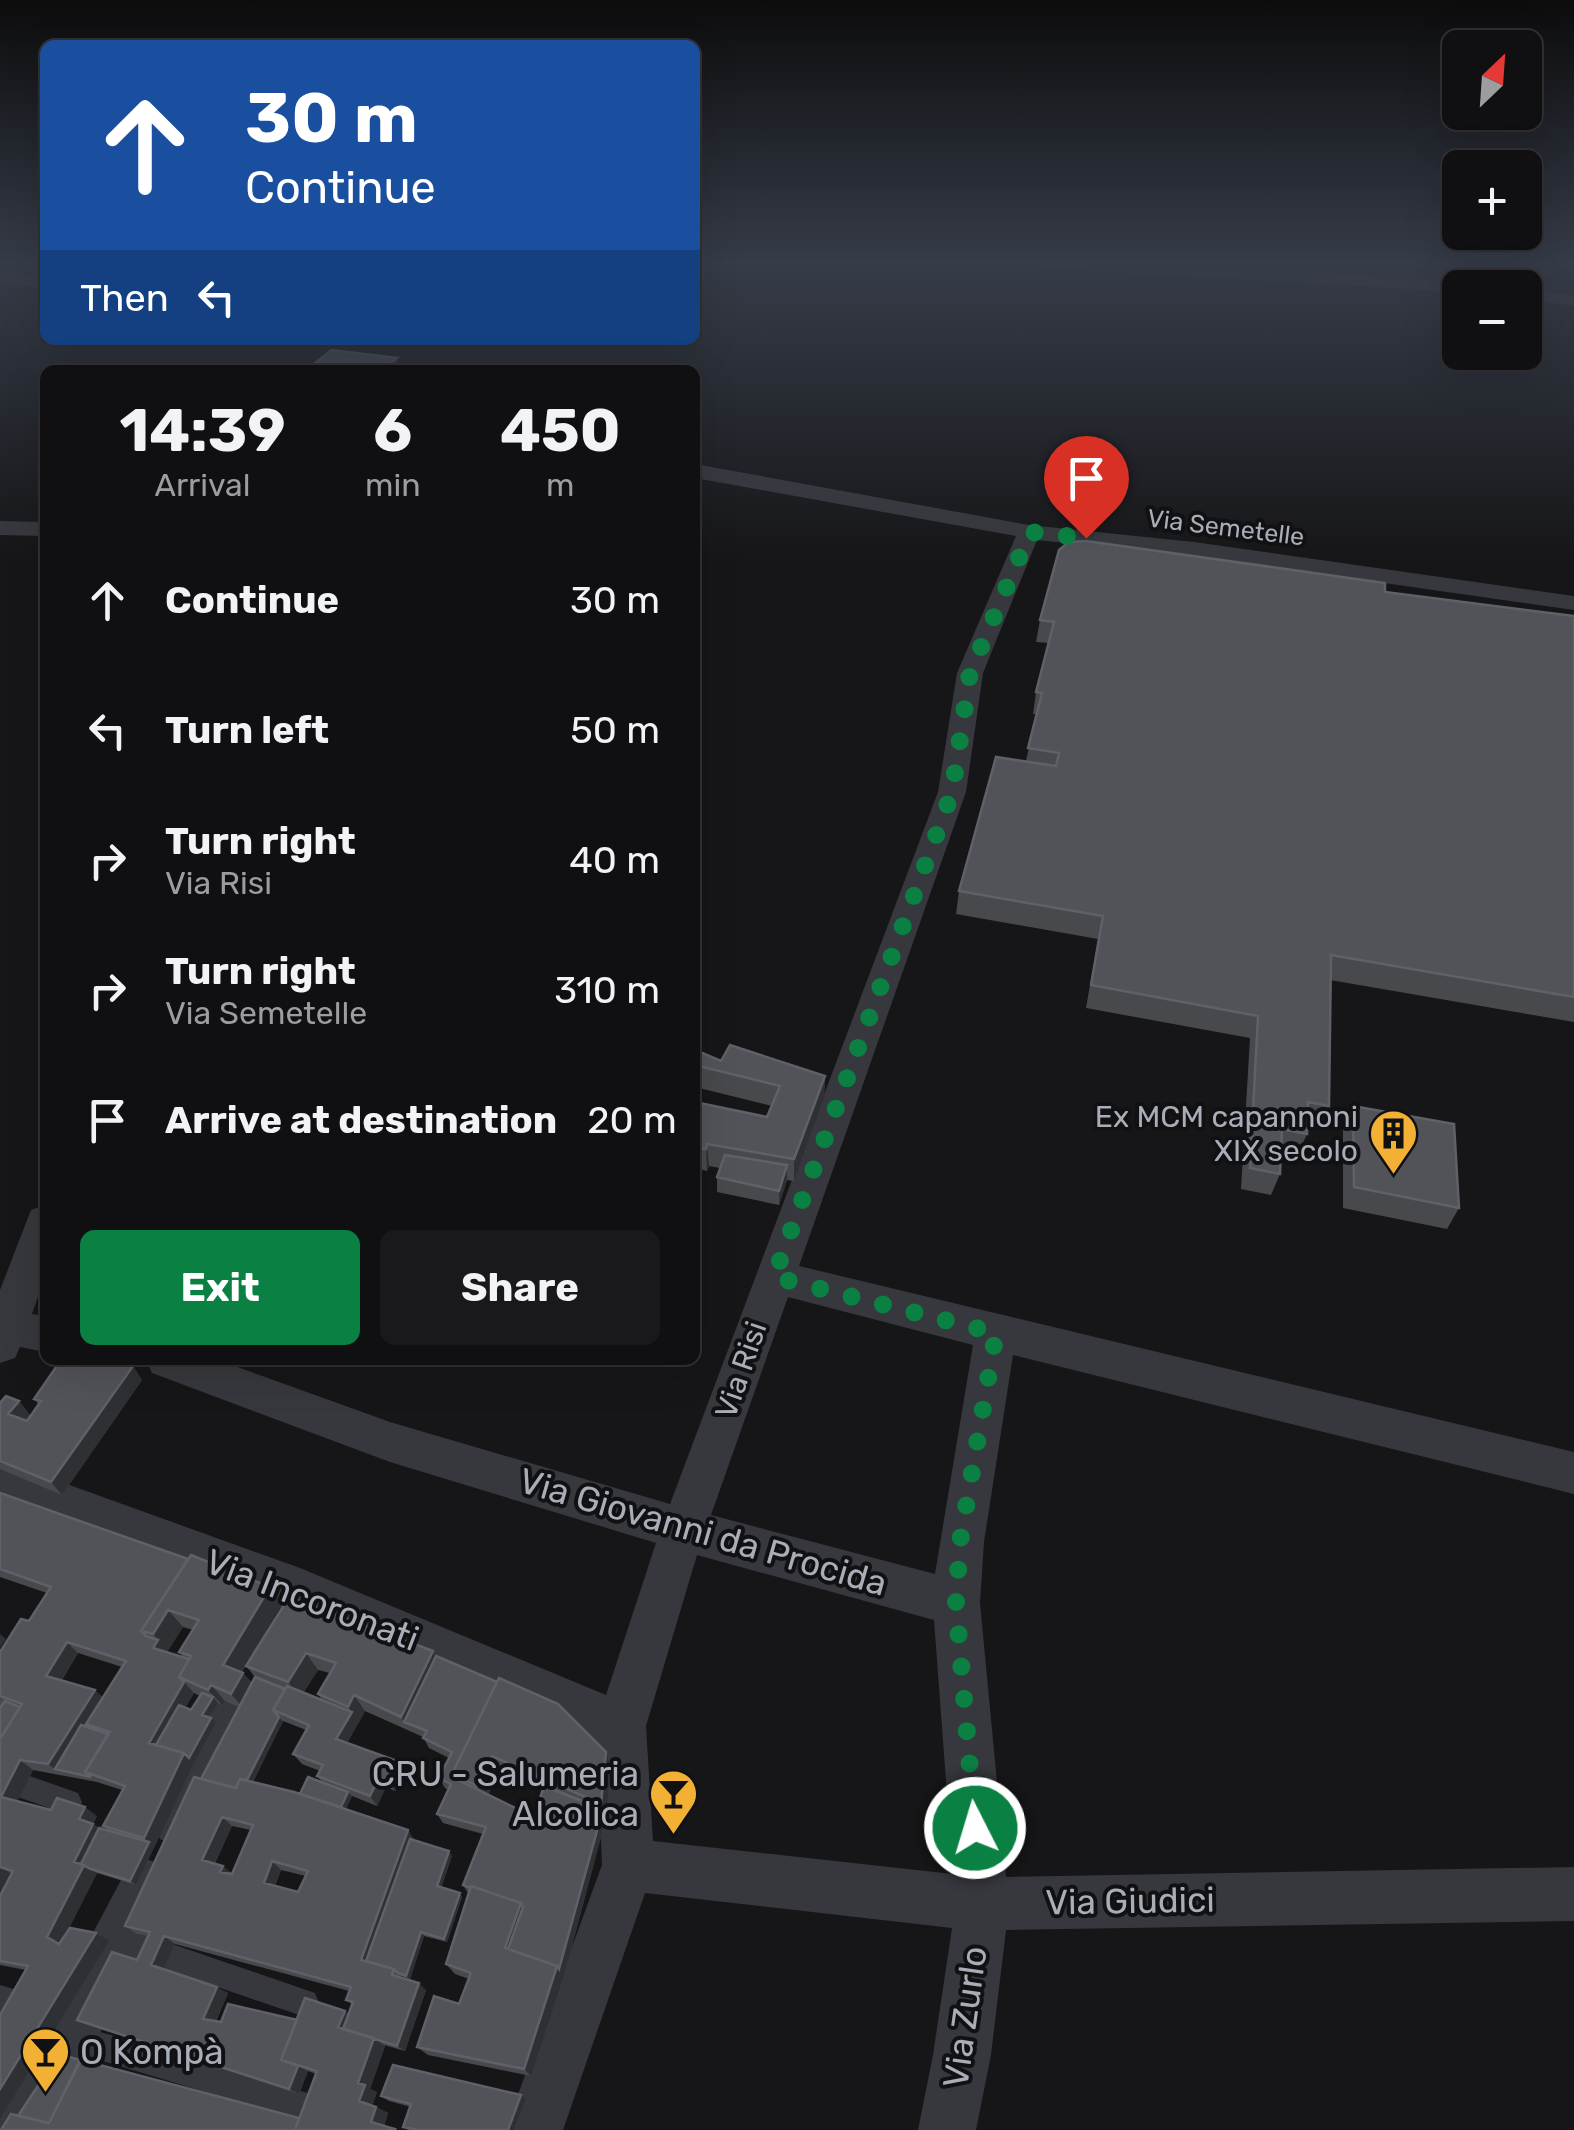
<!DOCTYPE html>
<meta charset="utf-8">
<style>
:root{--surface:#101012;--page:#19191b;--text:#f1f3f6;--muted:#9c9d9f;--line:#303032;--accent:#0b8043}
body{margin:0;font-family:Rubik,sans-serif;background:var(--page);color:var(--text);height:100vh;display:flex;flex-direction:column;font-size:38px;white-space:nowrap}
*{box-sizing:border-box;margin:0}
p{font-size:32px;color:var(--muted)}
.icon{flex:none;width:55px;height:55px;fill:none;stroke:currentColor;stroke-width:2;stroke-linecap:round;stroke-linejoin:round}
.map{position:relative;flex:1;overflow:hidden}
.panel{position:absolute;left:40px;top:365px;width:660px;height:1000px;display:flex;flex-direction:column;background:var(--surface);border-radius:15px;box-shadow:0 10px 40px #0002,0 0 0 2px var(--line)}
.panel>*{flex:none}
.top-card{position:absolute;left:40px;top:40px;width:660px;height:305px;border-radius:15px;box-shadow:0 10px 40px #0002,0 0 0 2px var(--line);background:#1a4fa0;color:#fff;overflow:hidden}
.needle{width:65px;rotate:25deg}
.tools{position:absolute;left:1442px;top:30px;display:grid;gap:20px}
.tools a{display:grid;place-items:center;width:100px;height:100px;border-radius:15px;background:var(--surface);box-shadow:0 10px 40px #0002,0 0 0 2px var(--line);font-size:50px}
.pin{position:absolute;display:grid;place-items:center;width:85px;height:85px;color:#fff;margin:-102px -42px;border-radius:50% 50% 50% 0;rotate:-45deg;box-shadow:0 0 10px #0007}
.pin .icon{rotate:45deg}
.me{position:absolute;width:110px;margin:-55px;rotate:355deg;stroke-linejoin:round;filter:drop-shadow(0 0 8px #0008)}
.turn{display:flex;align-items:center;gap:35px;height:210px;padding:0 40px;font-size:45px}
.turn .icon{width:130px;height:130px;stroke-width:2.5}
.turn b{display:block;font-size:70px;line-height:85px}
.then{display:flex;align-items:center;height:95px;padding:0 40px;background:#0003;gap:20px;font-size:38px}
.eta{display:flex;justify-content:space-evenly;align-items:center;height:170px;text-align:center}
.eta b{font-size:60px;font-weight:700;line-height:70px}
.action{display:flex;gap:20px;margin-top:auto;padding:20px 40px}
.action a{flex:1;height:115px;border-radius:15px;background:var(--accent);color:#fff;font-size:40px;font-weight:700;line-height:115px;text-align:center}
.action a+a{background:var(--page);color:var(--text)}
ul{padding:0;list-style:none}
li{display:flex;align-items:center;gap:30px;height:130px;padding:0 40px}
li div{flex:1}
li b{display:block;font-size:38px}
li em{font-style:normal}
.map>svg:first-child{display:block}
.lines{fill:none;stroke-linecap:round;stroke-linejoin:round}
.service{fill:#37383d;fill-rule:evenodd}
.minor{fill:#37383d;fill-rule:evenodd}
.rail-casing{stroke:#4a4c52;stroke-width:6}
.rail{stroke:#111113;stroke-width:4;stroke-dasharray:12;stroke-linecap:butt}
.wall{fill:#47494d;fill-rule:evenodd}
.shaded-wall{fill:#2f3033}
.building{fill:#525359;stroke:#5f6168;stroke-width:2.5;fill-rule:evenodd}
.route{stroke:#0b8043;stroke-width:18;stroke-dasharray:0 32.4}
.labels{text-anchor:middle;stroke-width:8;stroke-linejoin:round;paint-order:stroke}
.far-street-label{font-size:25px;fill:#a8adb8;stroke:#111113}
.poi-label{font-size:30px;fill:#a8adb8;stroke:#111113;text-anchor:end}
.street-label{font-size:30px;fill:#a8adb8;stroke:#111113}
.near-street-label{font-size:35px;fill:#a8adb8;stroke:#111113}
.near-poi-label{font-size:35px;fill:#a8adb8;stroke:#111113;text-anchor:end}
</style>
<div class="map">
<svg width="1574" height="2130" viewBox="0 0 1574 2130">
<rect width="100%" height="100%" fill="#161618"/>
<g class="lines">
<path class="service" d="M24 1774 78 1793 82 1802 78 1811 69 1815 15 1796 11 1787 15 1778Z
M169 1943 315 1993 319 2003 315 2013 305 2017 159 1967 155 1957 159 1947Z
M0 1985 17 1990 21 2000 17 2010 7 2014 0 2013Z
M73 2024 311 2094 321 2099 326 2109 321 2119 311 2124 73 2052 63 2048 59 2038 63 2028Z"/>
<path class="minor" d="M1032 262H1107L1481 283 1489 288H1460V292L1040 267Z
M0 273 45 278V288L0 283Z
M1525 289 1574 296V306L1525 299Z
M695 464 1029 525 1194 542 1574 596V610L1194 556 1037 540 983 673 966 792 799 1266 1574 1452V1494L1013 1355 984 1542 980 1603 1006 1877 1574 1867V1921L1006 1930 991 2055 976 2130H918L933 2055 952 1928 645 1893 563 2130H505L602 1865 597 1741 295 1613 0 1502V1460L300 1568 606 1695 656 1543 390 1462 152 1373 146 1360H218L390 1422 670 1504 938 792 957 673 1016 536 695 478ZM788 1297 973 1345 935 1574 711 1515ZM697 1555 934 1620 953 1874 653 1841 646 1726Z
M0 521 45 522V536L0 535Z
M45 1205V1276L32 1314 45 1316V1352L20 1347 15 1358 0 1363V1290L31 1210Z
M234 1680 251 1688 259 1705 196 1839 178 1847 160 1839 152 1821 217 1688Z
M147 1859 166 1867 174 1886 88 2057 42 2130H0V2090L48 2017 128 1867Z"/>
<defs>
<path id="rail" d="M1562 262 1574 264"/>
</defs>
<use href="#rail" class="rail-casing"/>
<use href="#rail" class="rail"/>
</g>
<path class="wall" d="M1385 592 1574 616V1022L1330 980 1329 1106 1320 1128 1307 1126V1134L1297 1156 1281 1153 1280 1174 1271 1195 1241 1189 1250 1038 1086 1008 1098 939 956 914 959 891 1026 761 1036 714H1033L1036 692 1049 643 1036 642 1040 620Z
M695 1050 721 1061 825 1076 824 1098 794 1181 787 1180 779 1205 717 1192V1177L720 1168 709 1166 707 1171 695 1168V1102L767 1117 772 1106 695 1087Z
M1353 1106 1459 1208 1447 1229 1343 1208V1128Z
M133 1366 142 1380 62 1495 0 1469V1403L19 1401 30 1415 25 1421H27L39 1405 34 1399Z
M0 1493 270 1587 282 1604 242 1672 252 1683 255 1677 246 1666 289 1597 433 1651 436 1656 606 1752 611 1767 606 1818 564 1976 531 2076 428 2055 417 2047 459 2004 469 1979 455 1974 446 1964 468 1893 463 1885 483 1834 443 1823 437 1814 449 1790 445 1788 439 1778 449 1758 429 1748 423 1737 365 1711 347 1743 397 1761 404 1771 395 1791 386 1787 377 1806 352 1796 346 1809 408 1830 414 1841 452 1856 441 1888 462 1897 447 1942 424 1936 410 1979 401 1976V1978L426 1990 405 2051 384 2045 385 2046 370 2089 377 2092 372 2105 388 2113 384 2126 18 2116 299 2118 316 2074 308 2071 299 2094 91 2026 77 2020 137 1960 148 1936 137 1934 125 1926 239 1707 225 1701 222 1705 217 1703 209 1717 216 1723 194 1763 136 1885 97 1873 66 1934 109 1941 26 1970 0 1965V1652L29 1621 47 1593 0 1577ZM183 1627 193 1630 179 1652 184 1658 167 1652ZM78 1653 122 1667 103 1697 62 1680ZM318 1670 330 1673 318 1694 322 1700 303 1693ZM194 1693 200 1696 191 1710 185 1707ZM283 1721 306 1730 293 1754 302 1764 320 1771 317 1776 322 1782 300 1794 253 1782ZM33 1770 97 1782 122 1790 103 1826 109 1831 99 1828 93 1824 97 1816 51 1810 17 1801ZM500 1771 543 1790 534 1817 488 1795ZM232 1826 251 1830 232 1874 215 1863ZM281 1870 306 1876 298 1892 275 1886ZM175 1944 349 1991 346 2000 352 2004 349 2013 297 2020 216 2021 228 1993 164 1969Z
M381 2096 526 2099 514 2130H408L403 2127 411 2107 389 2101Z"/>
<path class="shaded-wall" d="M397 358 399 370H382Z
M825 1076 824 1098 794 1181V1159Z
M707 1144 709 1166 707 1171 706 1149Z
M787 1165V1180L779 1205V1191Z
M133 1366 142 1380 62 1495 51 1482Z
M19 1401 30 1415 20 1427 8 1414Z
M270 1587 282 1604 236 1681 223 1665Z
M168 1610 183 1627 168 1651 153 1634Z
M0 1634 6 1639 0 1648Z
M158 1640 168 1651 163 1659 153 1648Z
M67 1642 78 1653 58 1686 46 1676Z
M433 1651 441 1667 404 1722 401 1717Z
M306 1653 318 1670 300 1698 288 1682Z
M243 1673 256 1689 244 1709 231 1694Z
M184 1682 194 1693 161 1750 149 1743Z
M211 1685 225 1701 222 1705 208 1690Z
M95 1690 106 1700 86 1724 90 1727 55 1769 48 1764Z
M354 1695 365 1711 344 1749 336 1739 352 1712 348 1707Z
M213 1697 218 1703 207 1720 202 1715Z
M279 1717 283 1721 245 1798 240 1793Z
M211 1718 216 1723 194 1763 155 1846 144 1838 184 1753Z
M606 1752 611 1767 606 1818 564 1976 531 2076 524 2069 557 1966 603 1809 601 1804Z
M492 1756 500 1771 485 1800 477 1786Z
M20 1760 33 1770 15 1806 1 1797Z
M397 1761 404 1771 395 1791 388 1782Z
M379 1778 386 1787 377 1806 370 1796Z
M348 1792 352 1796 343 1816 339 1811Z
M85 1807 97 1816 93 1824 105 1832 88 1867 97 1873 61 1944 72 1951 47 1937 74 1862 79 1819Z
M222 1817 232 1826 212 1868 202 1860Z
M408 1830 414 1839 370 1965 361 1960Z
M149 1842 155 1846 136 1885 130 1881Z
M449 1851 452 1856 440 1890 437 1886Z
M272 1861 281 1870 273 1891 264 1883Z
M223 1866 233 1874 220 1872Z
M0 1867 14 1875 0 1902Z
M460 1893 462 1897 447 1942 444 1939Z
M521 1903 528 1915 514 1954 505 1948Z
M421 1932 424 1936 410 1979 406 1976Z
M96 1933 109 1941 0 2119V2089Z
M164 1936 175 1944 163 1971 151 1965Z
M419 1983 426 1990 405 2051 397 2046Z
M217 1987 228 1993 214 2024 203 2019Z
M345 2011 357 2020 352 2033 338 2027Z
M374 2038 385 2046 370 2089 377 2092 372 2108 359 2101 358 2083Z
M298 2066 308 2071 299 2094 289 2089Z
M521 2095 526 2099 514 2130H508Z
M376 2107 388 2113 383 2128 371 2122Z"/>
<path class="building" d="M331 350 397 358 382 370H307Z
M1086 541 1385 583V592L1574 616V997L1331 955 1329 1106 1308 1102 1307 1134 1282 1129 1280 1174 1250 1168 1258 1016 1091 985 1103 916 959 891 996 757 1056 766 1059 753 1028 748 1042 693 1036 692 1054 622 1040 620 1059 550 1069 542Z
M730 1045 825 1076 794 1159 707 1144 706 1149 695 1147V1102L767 1117 780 1086 695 1065V1050L721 1061Z
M1353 1106 1454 1124 1459 1208 1354 1187Z
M725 1155 787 1165 779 1191 717 1177Z
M61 1360H110L133 1366 51 1482 0 1461V1403L6 1396 19 1401 8 1414 27 1421 41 1401 34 1399Z
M0 1493 188 1559 141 1631 146 1636 158 1640 153 1648 189 1659 179 1677 184 1682 149 1743 184 1753 144 1838 103 1826 125 1786 85 1772 110 1732 86 1724 126 1661 67 1642 46 1676 95 1690 48 1764 20 1760 1 1797 51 1810 57 1798 85 1807 79 1819 93 1824 74 1862 84 1865 47 1937 59 1944 70 1928 96 1933 0 2089V2015L28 1966 0 1961V1896L13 1871 0 1867V1739L22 1704 0 1696V1652L21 1619 29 1621 51 1587 0 1569Z
M191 1555 270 1587 223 1665 243 1673 231 1694 211 1685 208 1690 179 1677 191 1656 179 1652 199 1620 168 1610 153 1634 141 1631Z
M289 1597 433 1651 401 1717 354 1695 348 1707 318 1694 336 1663 306 1653 288 1682 246 1666Z
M436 1656 497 1682 452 1774 454 1778 534 1817 544 1786 603 1809 559 1969 557 1966 508 1949 523 1907 521 1903 471 1886 470 1888 463 1885 486 1827 437 1814 451 1784 439 1778 452 1752 423 1738 427 1731 404 1722Z
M255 1677 285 1689 273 1710 279 1717 247 1780 240 1779 236 1788 201 1779Z
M499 1678 558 1704 606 1752 601 1804 492 1756 477 1786 452 1774Z
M287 1686 352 1712 336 1739 397 1761 388 1782 379 1778 370 1796 317 1776 323 1765 293 1754 309 1725 273 1710Z
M202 1693 213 1697 202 1715 211 1718 189 1758 184 1753 156 1745 179 1705 191 1710Z
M5 1701 20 1707 0 1739V1708Z
M81 1725 108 1734 85 1772 91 1777 55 1769Z
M194 1777 236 1788 240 1779 294 1792 408 1830 361 1960 394 1969 392 1975 419 1983 397 2046 343 2029 353 2002 346 2000 351 1987 164 1936 151 1965 217 1987 203 2019 221 2022 228 2004 297 2020 281 2060 298 2066 289 2089 77 2020 112 1952 137 1960 150 1932 125 1926ZM222 1817 253 1825 232 1874 220 1872 223 1866 202 1860ZM272 1861 308 1871 298 1892 264 1883Z
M308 1777 348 1792 341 1807 300 1794Z
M99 1828 149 1842 130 1881 91 1869 81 1864Z
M410 1839 449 1851 437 1886 460 1893 444 1939 421 1932 406 1976 398 1973 394 1969 366 1961Z
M471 1886 521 1903 505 1948 557 1966 524 2069 417 2047 434 1996 459 2004 471 1973 446 1964Z
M305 1998 345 2011 338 2027 374 2038 358 2083 365 2085 359 2101 376 2107 371 2122 395 2129 394 2130H295L317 2071 281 2060Z
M59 2054 80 2060 49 2123 18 2116Z
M81 2060 299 2118 295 2130H1L11 2114 49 2123Z
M393 2065 521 2095 508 2130H419L403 2127 411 2104 381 2096Z"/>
<linearGradient id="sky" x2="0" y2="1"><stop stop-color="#0c0c0d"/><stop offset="0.47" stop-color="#363c48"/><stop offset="1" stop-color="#363c48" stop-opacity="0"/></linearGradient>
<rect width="1574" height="560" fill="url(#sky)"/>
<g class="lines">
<path class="route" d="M975 1828 956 1603 960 1542 996 1333 774 1277 952 792 970 673 1030 532 1086 538"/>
</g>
<defs>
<symbol id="building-pin" viewBox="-11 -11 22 30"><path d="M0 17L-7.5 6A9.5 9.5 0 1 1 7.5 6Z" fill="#f2b134" stroke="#111113"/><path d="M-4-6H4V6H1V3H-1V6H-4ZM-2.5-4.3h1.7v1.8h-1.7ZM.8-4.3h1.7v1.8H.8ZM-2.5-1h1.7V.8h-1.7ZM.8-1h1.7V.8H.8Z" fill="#111"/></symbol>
<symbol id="bar-pin" viewBox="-11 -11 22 30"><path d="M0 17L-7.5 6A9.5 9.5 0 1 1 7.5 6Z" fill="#f2b134" stroke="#111113"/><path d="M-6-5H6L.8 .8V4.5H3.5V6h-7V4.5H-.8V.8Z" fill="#111"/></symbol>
</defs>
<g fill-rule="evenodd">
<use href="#building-pin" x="1366" y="1106" width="55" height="75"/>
<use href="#bar-pin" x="646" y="1766" width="55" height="75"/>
<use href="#bar-pin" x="18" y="2024" width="55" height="75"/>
</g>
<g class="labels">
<g class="far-street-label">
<text transform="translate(1226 527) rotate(7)" y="9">Via Semetelle</text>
</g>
<g class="poi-label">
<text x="1358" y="1127">Ex MCM capannoni<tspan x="1358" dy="34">XIX secolo</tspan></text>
</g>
<g class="street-label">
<text transform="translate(741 1370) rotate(-71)" y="10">Via Risi</text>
</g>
<g class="near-street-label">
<text transform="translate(703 1532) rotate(16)" y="12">Via Giovanni da Procida</text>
<text transform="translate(312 1600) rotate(21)" y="12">Via Incoronati</text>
<text transform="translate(1130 1901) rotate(-1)" y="12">Via Giudici</text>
<text transform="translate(965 2017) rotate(-82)" y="12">Via Zurlo</text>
</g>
<g class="near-poi-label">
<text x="639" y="1786">CRU - Salumeria<tspan x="639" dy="40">Alcolica</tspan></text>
<text x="80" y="2064" text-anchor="start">O Kompà</text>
</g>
</g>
</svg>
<div class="tools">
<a><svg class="needle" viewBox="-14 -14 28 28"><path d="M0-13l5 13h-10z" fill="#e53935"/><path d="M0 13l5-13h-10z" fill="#9c9d9f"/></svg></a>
<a>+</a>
<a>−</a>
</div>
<div class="pin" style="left:1086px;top:538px;background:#d93025"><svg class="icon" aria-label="arrive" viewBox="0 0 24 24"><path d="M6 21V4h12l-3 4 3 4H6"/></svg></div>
<svg class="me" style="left:975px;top:1828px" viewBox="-20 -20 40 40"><circle r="17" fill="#0b8043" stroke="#fff" stroke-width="3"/><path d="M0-11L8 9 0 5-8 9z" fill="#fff"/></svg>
<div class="top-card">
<div class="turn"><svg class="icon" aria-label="ahead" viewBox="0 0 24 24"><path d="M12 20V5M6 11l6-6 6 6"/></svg><div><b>30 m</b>Continue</div></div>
<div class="then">Then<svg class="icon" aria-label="left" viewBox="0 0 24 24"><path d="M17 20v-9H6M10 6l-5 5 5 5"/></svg></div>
</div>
<section class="panel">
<div class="eta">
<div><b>14:39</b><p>Arrival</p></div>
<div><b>6</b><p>min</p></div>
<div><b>450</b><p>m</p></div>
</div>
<ul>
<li><svg class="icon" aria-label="ahead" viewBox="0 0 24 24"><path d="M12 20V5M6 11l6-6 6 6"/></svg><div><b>Continue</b></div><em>30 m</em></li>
<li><svg class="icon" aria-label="left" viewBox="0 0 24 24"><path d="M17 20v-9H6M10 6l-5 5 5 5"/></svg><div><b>Turn left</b></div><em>50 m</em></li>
<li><svg class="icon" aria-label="right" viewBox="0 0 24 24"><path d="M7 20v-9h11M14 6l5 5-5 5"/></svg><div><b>Turn right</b><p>Via Risi</p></div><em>40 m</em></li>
<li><svg class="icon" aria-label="right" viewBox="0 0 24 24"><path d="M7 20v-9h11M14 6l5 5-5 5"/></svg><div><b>Turn right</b><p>Via Semetelle</p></div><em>310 m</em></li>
<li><svg class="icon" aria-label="arrive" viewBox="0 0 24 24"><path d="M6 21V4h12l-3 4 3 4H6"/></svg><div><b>Arrive at destination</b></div><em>20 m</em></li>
</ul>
<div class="action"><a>Exit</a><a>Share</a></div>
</section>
</div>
